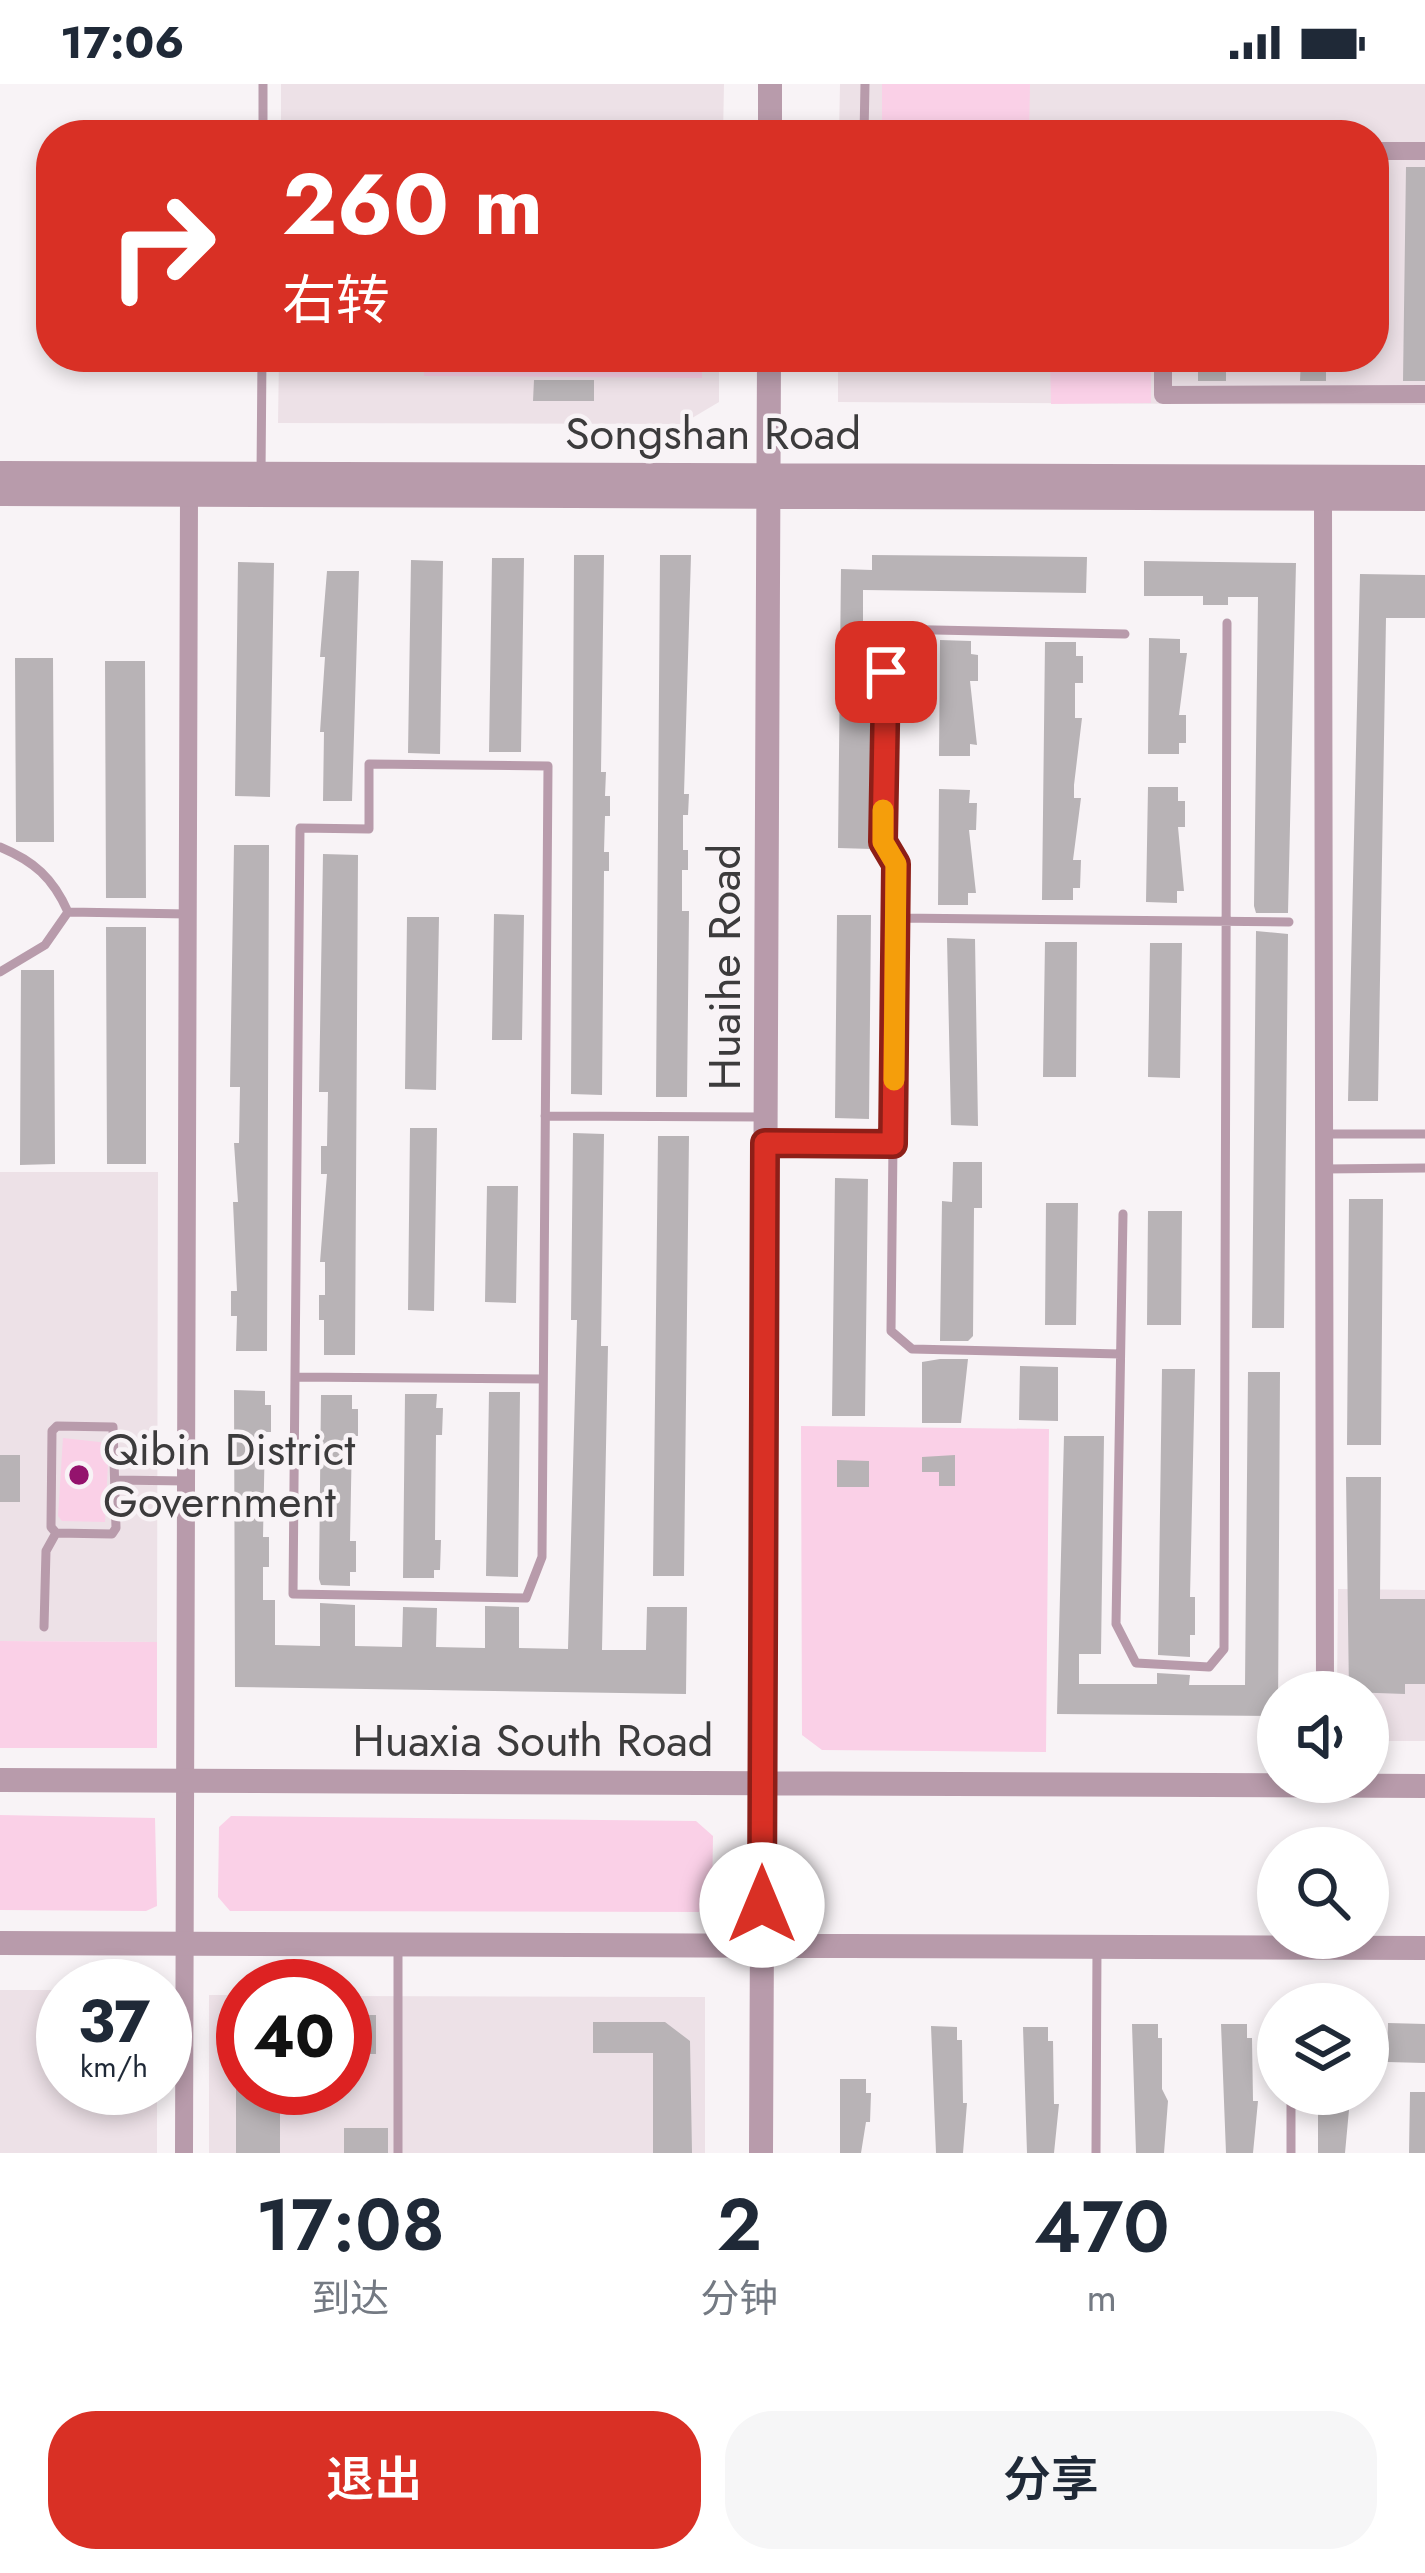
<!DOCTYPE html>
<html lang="zh">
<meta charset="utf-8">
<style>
:root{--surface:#fff;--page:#f6f6f7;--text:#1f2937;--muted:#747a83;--accent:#d93025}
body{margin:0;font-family:Jost,"Noto Sans SC",sans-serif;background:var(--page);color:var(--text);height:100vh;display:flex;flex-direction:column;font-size:45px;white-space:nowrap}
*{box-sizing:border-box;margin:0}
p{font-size:39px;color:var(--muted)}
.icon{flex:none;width:66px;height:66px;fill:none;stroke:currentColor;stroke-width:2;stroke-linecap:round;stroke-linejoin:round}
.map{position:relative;height:2069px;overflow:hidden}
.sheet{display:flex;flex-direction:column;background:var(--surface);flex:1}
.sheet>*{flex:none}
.hud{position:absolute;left:36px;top:36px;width:1353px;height:252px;border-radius:48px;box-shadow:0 6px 18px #0003;background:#d93025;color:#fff;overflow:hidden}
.buttons{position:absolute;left:1257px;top:1587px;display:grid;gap:24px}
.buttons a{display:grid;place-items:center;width:132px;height:132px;border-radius:50%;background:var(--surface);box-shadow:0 6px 18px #0003;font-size:60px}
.speed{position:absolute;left:36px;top:1875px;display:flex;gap:24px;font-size:60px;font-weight:700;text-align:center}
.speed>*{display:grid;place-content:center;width:156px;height:156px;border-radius:50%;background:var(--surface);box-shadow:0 6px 18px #0003;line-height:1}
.speed small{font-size:30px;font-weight:400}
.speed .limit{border:18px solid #d22;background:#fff;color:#111}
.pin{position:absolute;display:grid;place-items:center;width:102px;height:102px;color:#fff;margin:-51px;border-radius:24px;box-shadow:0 6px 18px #0006}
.me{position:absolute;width:132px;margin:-66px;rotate:0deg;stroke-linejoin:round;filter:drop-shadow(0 0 9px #0008)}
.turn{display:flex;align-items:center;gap:42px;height:252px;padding:0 48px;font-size:54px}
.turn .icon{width:156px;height:156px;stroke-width:2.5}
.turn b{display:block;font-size:84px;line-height:102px}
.eta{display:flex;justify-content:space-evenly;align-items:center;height:204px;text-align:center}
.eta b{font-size:72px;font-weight:600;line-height:84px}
.primary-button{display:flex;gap:24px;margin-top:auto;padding:24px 48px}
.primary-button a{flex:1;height:138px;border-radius:48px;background:var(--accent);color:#fff;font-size:48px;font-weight:600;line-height:138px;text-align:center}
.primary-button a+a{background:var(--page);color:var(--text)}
.status{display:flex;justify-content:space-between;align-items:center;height:84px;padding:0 60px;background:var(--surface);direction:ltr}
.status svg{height:33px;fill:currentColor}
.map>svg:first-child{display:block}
.built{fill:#ede1e7}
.green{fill:#fad0e7}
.building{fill:#b8b3b6}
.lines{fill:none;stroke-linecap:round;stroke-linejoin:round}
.service{stroke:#b89bab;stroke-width:9}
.minor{stroke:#b89bab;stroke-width:18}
.tertiary{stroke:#b89bab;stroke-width:24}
.route-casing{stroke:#8d1f18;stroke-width:30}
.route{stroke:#d93025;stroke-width:21}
.slow{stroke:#f59e0b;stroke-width:21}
.poi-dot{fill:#94136d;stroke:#f8f3f6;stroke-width:4.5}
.labels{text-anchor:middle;stroke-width:9;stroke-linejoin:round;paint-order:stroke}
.street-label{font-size:45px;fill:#3c3b3c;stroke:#f8f3f6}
.poi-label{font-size:45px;fill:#3c3b3c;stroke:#f8f3f6;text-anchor:start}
</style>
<div class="status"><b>17:06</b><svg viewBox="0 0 49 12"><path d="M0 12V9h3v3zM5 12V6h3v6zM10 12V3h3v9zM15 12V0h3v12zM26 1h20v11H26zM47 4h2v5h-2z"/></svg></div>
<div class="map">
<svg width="1425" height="2069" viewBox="0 0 1425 2069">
<rect width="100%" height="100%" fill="#f8f3f6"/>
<path class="built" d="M281 0H724L723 51H281Z
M840 0H1425V321L838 318V273H1374V51H839Z
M279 273H719V318L682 340 278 339Z
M0 1088H158L157 1558 0 1557Z
M1338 1505 1425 1506V1657H1368V1608H1337Z
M0 1906H63V2004H157V2069H0Z
M209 1911H243V2004H345V1912L705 1913V2069H209Z"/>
<path class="green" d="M882 0H1030L1029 51H882Z
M424 273H702V294L424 292Z
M1050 273H1151V319L1051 320Z
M801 1342 1049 1345 1046 1668 822 1666 802 1651Z
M63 1354 109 1359 105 1438 62 1437 58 1432Z
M0 1557 157 1558V1664H0Z
M0 1731 155 1734 157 1822 146 1827 0 1826Z
M231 1732 696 1737 713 1752 712 1814 699 1828 230 1827 218 1813 219 1743Z"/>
<path class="building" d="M1406 83H1425V297H1403Z
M1198 273H1226V297H1198Z
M1301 273H1326V297H1300Z
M534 296H594V317H533Z
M574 471H604L601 688H606L605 712H610V732H605L604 768H609V787H604L602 1011 571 1010Z
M660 471H691L684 710H689L688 731H683V766H688V786H682V827H689L687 1013H656Z
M872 471 1087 473 1086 509 863 506V552H874L872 765 838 764 841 485 872 486Z
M492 474H524L521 668H489Z
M411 476 443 477 440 670 408 669Z
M1144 477 1296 479 1288 829H1256L1254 822 1258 513H1228V521H1203V512H1144Z
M238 478 274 479 270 713 235 712Z
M327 487H359L352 717H323L324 648H320L325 573H320Z
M1360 490 1425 491V534H1386L1378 1017H1348Z
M1149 554 1180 555V569H1187L1179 631H1186V659H1179V670H1148Z
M940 556 971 557V570L978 571V597H970L977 661 970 660V672H939Z
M1045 558H1076V572H1083V599H1075V634H1082L1074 701V714H1081L1073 776H1081L1080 804H1073V816H1042Z
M15 574H53L54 758H16Z
M105 577H145L146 814H106Z
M1148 703H1178V717H1185V743H1178L1184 807H1177V819L1146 818Z
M939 705 970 706 969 719H977L976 746H969L976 809H968V821H938Z
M234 761H269L267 1267H236L237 1232H231V1207H237L233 1118H238L234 1059H239L240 1003H230Z
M323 770 358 771 355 1271H324V1236H319V1211H325V1178H320L327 1090H321V1062H327L328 1008H319Z
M494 830 524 831 522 956H492Z
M837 831H871L869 1035 835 1034Z
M407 833H439L436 1006 405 1005Z
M106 843H146V1080H107Z
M1256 847 1288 850 1284 1244H1252Z
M947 854 975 855 978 1042 951 1041Z
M1045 858H1077L1076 993H1043Z
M1150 859H1182L1180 994 1148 993Z
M21 886H54L55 1080 20 1081Z
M410 1044H437L434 1227 408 1226Z
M573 1049 604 1050 601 1262H608L602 1566H646L647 1523H687L686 1610 235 1603 234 1306 265 1307V1321H271V1348H265L263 1453H269V1483H263V1516H275V1561L320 1562V1519L355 1521V1562L402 1563 403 1523 437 1524 436 1563 485 1564V1522L519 1523V1564L568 1565 577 1236H571Z
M658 1052H689L684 1492H653Z
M953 1078H982V1124H974L973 1252 968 1257H940L942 1117 952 1118Z
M835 1094 868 1095 865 1332H832Z
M487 1102H518L516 1219 485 1218Z
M1349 1115H1383L1381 1361H1347Z
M1046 1119H1078L1076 1241H1045Z
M1148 1127H1182L1181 1241H1147Z
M940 1275H968L961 1339H922V1278Z
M1020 1282 1058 1283V1337L1019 1336Z
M1162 1285H1195L1190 1513H1195V1551H1190V1573L1158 1571Z
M1248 1288H1280L1278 1632 1057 1630 1064 1352H1104L1101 1570H1079V1600H1157V1589L1190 1591 1189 1601H1245Z
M489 1308H520L518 1493 486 1492Z
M405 1310H437L436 1324H443L442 1351H436L435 1456H441L440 1486H434V1494H403Z
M321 1311H352V1325H358V1352H352L350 1457H356V1488H350V1502L321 1501 319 1495Z
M0 1371H20V1418H0Z
M955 1371V1402H939V1388H922V1373Z
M837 1376 869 1377V1403H837Z
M1346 1393H1381L1380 1515H1425V1600H1405V1610L1349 1608Z
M345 1931H376V1970H345Z
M593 1938H665L690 1957 692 2069H653V1969H593Z
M1388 1939 1425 1940V1979L1387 1978Z
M1132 1940H1158V1954H1162V2005L1168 2017 1164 2069H1136Z
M1221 1940H1247V1954H1252L1253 2017H1258L1253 2069H1226Z
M931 1942 957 1943V1956H962L963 2019H967L963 2069H936Z
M1023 1943H1048V1957H1053L1054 2020H1059L1054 2069H1027Z
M840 1995H866V2009H871L870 2038H866L861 2069H840Z
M236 2004H280V2069H236Z
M1410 2008H1425V2069H1409Z
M1318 2010H1345L1350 2015 1345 2069H1318Z
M344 2044H388V2069H344Z"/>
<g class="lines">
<path class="service" d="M263 51V0
M864 51 865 0
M261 390 262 273
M369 680 548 682 542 1473 526 1514 293 1510 300 744 369 745Z
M0 763C34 777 53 794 68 828L45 861 0 888
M68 828 188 830
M896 834 1289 838
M545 1032 766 1033
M1324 1050H1425
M766 1059 893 1061
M1324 1085 1425 1084
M1123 1130 1116 1540 1136 1579 1209 1583 1224 1565 1227 539
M1120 1270 912 1265 891 1247 896 780 882 757 887 545 1125 550
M295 1293 543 1295
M116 1396 186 1397
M44 1543 46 1467 56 1449 51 1443 52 1347 57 1342 113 1343 116 1444 112 1450 56 1449
M398 2069V1864
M1096 2069 1097 1863
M1291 2069V2010"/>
<path class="minor" d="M1374 67H1425
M1163 273V311L1425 310
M1323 415 1325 1608
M184 2069 189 411"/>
<path class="tertiary" d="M770 51V0
M0 389 1425 393
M0 410 1425 415
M0 1696 1425 1702
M0 1859 1425 1864
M761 2069 769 273"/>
</g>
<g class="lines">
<defs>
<path id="route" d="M762 1821 765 1059 893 1060 896 780 883 758 886 588"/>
</defs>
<use href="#route" class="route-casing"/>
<use href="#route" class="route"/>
<path class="slow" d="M883 726V758L896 780 894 996"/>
</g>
<circle class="poi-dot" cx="79" cy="1391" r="12"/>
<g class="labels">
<g class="street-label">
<text x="713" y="365">Songshan Road</text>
<text transform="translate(724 883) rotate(-90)" y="16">Huaihe Road</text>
<text x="533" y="1672">Huaxia South Road</text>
</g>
<g class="poi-label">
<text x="103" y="1381">Qibin District<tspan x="103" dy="52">Government</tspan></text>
</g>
</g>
</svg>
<div class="buttons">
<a><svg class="icon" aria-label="sound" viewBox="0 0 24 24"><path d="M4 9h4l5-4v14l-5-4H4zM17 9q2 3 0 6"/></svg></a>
<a><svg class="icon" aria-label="search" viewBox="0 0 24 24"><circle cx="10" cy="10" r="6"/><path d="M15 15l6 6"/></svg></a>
<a><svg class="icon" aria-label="layers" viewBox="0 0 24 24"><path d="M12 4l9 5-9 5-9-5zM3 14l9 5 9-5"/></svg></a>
</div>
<div class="speed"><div>37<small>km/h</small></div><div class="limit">40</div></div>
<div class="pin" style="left:886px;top:588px;background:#d93025"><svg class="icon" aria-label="arrive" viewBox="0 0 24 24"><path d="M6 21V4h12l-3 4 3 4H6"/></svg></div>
<svg class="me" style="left:762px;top:1821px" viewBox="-20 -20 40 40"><circle r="19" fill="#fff"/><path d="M0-13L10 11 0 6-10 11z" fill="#d93025"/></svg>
<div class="hud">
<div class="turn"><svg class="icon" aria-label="right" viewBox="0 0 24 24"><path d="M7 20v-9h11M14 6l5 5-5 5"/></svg><div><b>260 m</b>右转</div></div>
</div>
</div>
<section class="sheet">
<div class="eta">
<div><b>17:08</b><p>到达</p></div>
<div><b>2</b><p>分钟</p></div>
<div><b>470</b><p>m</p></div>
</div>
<div class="primary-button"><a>退出</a><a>分享</a></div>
</section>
